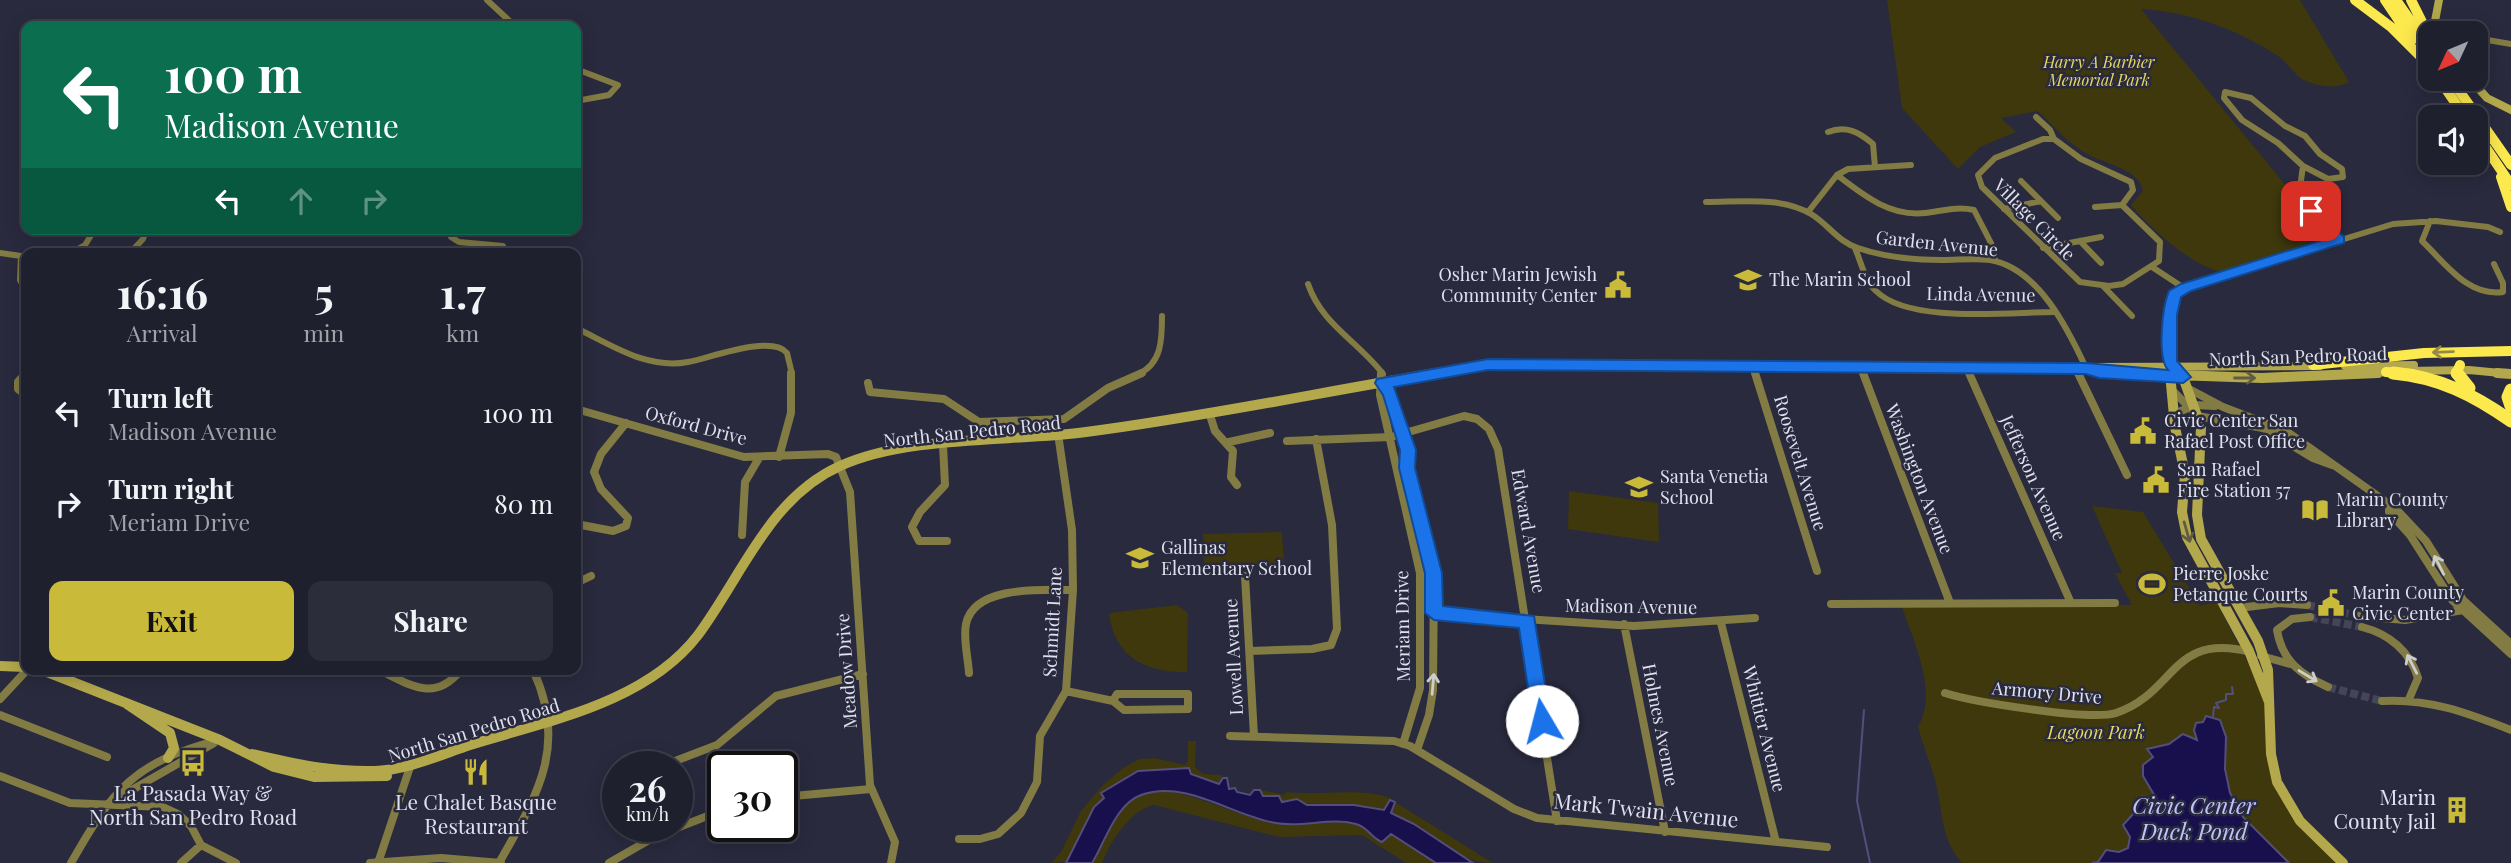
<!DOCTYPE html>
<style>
:root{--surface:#1f202e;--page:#2c2d3a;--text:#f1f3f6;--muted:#a1a3aa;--line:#3c3e4a;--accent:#caba3a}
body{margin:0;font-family:"Playfair Display",serif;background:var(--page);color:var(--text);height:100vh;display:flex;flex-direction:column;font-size:26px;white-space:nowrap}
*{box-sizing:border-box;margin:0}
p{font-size:23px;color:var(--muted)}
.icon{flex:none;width:38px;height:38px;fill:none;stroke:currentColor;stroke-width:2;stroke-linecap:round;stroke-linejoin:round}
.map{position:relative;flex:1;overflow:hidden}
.drawer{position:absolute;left:21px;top:248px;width:560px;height:427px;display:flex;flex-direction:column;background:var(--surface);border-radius:14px;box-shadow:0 4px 18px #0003,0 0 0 2px var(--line)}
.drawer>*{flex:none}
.banner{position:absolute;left:21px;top:21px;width:560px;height:214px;border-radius:14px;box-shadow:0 4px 18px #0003,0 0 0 2px var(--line);background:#0b6e4f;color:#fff;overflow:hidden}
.needle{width:46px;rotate:226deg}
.fabs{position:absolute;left:2418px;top:21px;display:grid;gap:14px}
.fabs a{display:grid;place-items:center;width:70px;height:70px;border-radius:14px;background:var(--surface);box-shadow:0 4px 18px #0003,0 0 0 2px var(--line);font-size:35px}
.speed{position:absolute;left:602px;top:751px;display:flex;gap:14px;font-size:35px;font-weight:700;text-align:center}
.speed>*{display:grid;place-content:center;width:91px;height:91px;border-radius:50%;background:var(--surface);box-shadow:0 4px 18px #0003,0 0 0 2px var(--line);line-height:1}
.speed small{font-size:18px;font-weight:400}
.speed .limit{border:4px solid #111;border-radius:10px;background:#fff;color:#111}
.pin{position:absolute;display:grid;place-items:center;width:60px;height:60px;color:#fff;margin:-30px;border-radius:14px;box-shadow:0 4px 10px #0006}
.me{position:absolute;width:77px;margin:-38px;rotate:352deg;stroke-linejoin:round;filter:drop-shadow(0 0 5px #0008)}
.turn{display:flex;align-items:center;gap:24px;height:147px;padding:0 28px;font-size:32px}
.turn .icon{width:91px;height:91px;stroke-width:2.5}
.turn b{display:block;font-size:49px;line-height:60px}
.lanes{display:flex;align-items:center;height:66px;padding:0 28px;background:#0003;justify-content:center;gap:35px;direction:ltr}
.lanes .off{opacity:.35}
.eta{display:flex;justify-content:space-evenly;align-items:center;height:119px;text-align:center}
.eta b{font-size:42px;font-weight:700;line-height:49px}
.button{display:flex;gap:14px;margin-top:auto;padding:14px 28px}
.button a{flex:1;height:80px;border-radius:14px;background:var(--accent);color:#111;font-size:28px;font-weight:700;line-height:80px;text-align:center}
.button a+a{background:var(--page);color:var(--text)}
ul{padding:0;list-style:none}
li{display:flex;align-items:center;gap:21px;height:91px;padding:0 28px}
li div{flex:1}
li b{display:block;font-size:26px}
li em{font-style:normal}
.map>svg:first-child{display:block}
.green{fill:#3e380c}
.water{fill:#180f4d;stroke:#544e7d;stroke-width:2}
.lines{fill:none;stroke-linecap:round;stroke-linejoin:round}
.stream{stroke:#544e7d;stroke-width:2}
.street-tunnel{stroke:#444558;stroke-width:8;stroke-dasharray:8 3.5;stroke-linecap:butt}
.street-far1{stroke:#827b44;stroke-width:6}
.street{stroke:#827b44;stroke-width:8}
.secondary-far1{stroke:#b3a84b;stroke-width:8}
.secondary{stroke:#b3a84b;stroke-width:10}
.highway-far1{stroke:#fce94e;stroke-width:10}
.highway{stroke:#fce94e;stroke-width:13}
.oneway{stroke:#928a46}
.oneway2{stroke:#605c43}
.oneway3{stroke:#cccdcc}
.route{fill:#1a73e8;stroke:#114b97;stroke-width:2}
.labels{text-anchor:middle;stroke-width:5;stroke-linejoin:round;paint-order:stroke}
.far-park-label{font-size:16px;font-style:italic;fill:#e7d863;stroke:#292a3e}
.street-label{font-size:18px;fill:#dfe1ee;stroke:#292a3e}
.poi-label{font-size:18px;fill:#dfe1ee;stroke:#292a3e;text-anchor:start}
.park-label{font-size:18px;font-style:italic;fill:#e7d863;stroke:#292a3e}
.near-poi-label{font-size:21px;fill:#dfe1ee;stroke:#292a3e}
.near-street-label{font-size:21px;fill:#dfe1ee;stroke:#292a3e}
.near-water-label{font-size:23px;font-style:italic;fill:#bec3fe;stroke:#292a3e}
</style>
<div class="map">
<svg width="2511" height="863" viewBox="0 0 2511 863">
<rect width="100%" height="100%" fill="#292a3e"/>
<path class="green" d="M1887 0H2300L2349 82C2335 90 2315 86 2302 79 2293 73 2287 62 2278 56 2237 29 2190 12 2141 9L2314 220 2289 226 2313 248C2290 256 2257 271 2234 273 2201 276 2150 228 2131 205L2143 191C2139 169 2106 164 2089 155 2069 145 2054 126 2038 111L2001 118 2016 132 1980 147 1958 169 1902 108Z
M1569 491 1658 503 1659 542 1568 529Z
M2092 506 2143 512 2200 606 2216 601 2264 694 2282 792 2343 863H1962C1940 839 1943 810 1935 780 1930 761 1922 744 1918 726 1939 694 1913 639 1901 605H2132L2115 573H2122Z
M1282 532 1284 565 1204 568 1203 534Z
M1177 605 1188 613 1187 672C1146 673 1114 657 1109 613Z
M1188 741H1196L1195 767 1203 774 1222 775V783L1196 777 1189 769 1138 771 1094 807 1066 862 1051 863 1061 852 1081 811 1103 785 1123 768 1139 759 1155 758 1185 765 1188 761Z
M1260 790 1285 795 1286 792C1320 796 1358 787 1391 798L1384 810 1367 806 1281 802V799L1263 796Z
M1168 791C1205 798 1236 815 1273 823 1301 829 1333 815 1360 826 1369 829 1373 838 1381 842L1391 834 1436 863H1406L1362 835 1279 837 1154 805C1129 811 1112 840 1102 863H1092C1105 841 1114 807 1140 795 1148 792 1160 792 1168 791Z
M1395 802 1493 863C1455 863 1424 829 1391 813Z"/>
<path class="water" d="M2206 716 2220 720 2226 737 2225 769 2230 793 2243 817 2289 863H2092L2098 862 2106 850 2119 852 2128 848 2130 837 2123 825 2136 811 2142 796 2156 798 2143 776V765L2153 757 2147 749 2169 744 2183 734 2197 740 2194 730 2196 723 2203 722Z
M1189 768 1191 774 1219 784 1223 778H1227L1229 789 1235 788 1237 792 1250 795 1254 790H1260L1263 796H1279L1282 802 1297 799 1307 805H1354L1384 810 1390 800 1395 802 1391 813 1414 824 1473 863H1436L1391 834 1382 842C1371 838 1368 827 1356 824 1330 817 1303 828 1276 823 1232 816 1187 779 1141 795 1116 804 1105 842 1092 863H1066L1094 807 1104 798 1101 793 1138 771Z"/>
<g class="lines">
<path class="stream" d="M1864 710 1857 801 1870 863
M2213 717 2214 707 2219 708 2216 703 2226 700V694H2233L2232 687"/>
<path class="street-tunnel" d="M2307 605 2359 616
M2310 617 2362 627
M2328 687 2382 701"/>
<path class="street-far1" d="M487 0 515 26
M2476 38 2511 44
M576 69 618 85 609 95 576 101
M2225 92 2251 98 2285 126 2305 136 2320 154 2342 169 2343 177 2328 179 2303 166 2278 143 2242 120 2224 98Z
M2036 117 2050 130 2054 139
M1828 132C1846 125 1859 132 1873 144L1875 167
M2043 139H2054L2081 159 2131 182 2133 190 2122 205 2160 242 2159 261 2123 284 2109 286 2080 282 1982 187 1978 175 1995 158Z
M2303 166 2299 195 2339 240
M1837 175C1863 195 1890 217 1925 213 1942 211 1957 206 1974 210L1991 243 1995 260
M2021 181 2058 218
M1706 202C1739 202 1781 196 1811 214 1828 224 1838 242 1858 248 1884 257 1914 260 1942 260 1958 260 1974 258 1990 260 2038 268 2068 329 2086 368
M2095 207 2122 205
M2004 209 2041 201
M1808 212 1837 175 1848 169 1911 165
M2430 221 2422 241C2446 264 2468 297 2503 292V283L2494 264
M450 229 451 237 459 242 503 246 505 254
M2080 241 2101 263
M1855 248C1861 262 1865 281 1876 291 1909 324 2009 312 2054 312
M2043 248 2101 237
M0 253 21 256 20 280 26 291
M69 254 85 245 95 229
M129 254 143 239 147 229
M2152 267 2184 288
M1308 284C1322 325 1358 341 1383 374
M2103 286 2132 316
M576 328C612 345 647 370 688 362 710 358 772 334 787 353L792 374
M1753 365 1756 374
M1861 366 1864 374
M1967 367 1970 374
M2171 367V304L2174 295 2184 288 2393 224 2436 221 2488 227 2500 232
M2076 368 2079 374
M1138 374C1162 364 1162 339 1162 316"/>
<path class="street" d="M26 373 18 382V389L26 395
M1381 373 1380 395 1420 573V688L1403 744
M1755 373 1817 571
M1863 373 1950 603
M1969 373 2071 603
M2078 373 2127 475
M868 383 870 392 944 399 979 422 1064 419 1108 388 1142 373
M1383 383C1398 406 1409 440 1407 468L1434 573 1433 690 1429 715 1417 750
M2189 389 2223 407 2286 431 2396 509 2426 541 2463 600 2511 644
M2172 390 2198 416 2263 428 2313 458 2332 465
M576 409 744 457 828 454 836 457 850 492 870 785 895 842 891 863
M1209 412 1215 431 1233 451 1231 477 1237 485
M2174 414 2195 405 2215 406
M1287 441 1391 437 1464 416 1477 419 1489 429 1498 449 1557 821
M1229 442 1270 433
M943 445 945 485 920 512 912 527 919 541H947
M779 457 791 413V373
M2389 506V512L2410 535 2451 599 2511 654
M576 524 613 531 626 526 628 518 601 489 594 472 601 454 626 423
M742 535 745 482 759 458
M1245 576 1254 736
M576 583 591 576
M1831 604 2115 603
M2239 608 2279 603 2307 605
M1431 613 1634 626 1755 618
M2359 616 2405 620 2463 610
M2310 617 2292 619 2277 630C2282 661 2301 675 2328 687
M1721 623 1776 842
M1624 624 1665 832
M2362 627C2389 634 2410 651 2418 678L2409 699
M1250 651 1312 649 1331 645 1337 629 1332 525 1316 439
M2261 656 2290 664
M379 670C411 685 434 703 461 670
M969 673C968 657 963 639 966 624 974 585 1043 590 1073 590
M1066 691 1113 701
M1945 693C1973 702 2091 721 2116 713 2176 693 2171 632 2250 652
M1117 694H1188V709L1124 710 1113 701Z
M0 699 27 670
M2382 701C2428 698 2468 713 2511 730
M0 715 107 757
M1230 736 1394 741 1410 746 1514 809 1537 818 1827 847
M662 766 717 745 776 696 863 674
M0 776 70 803 163 807 178 814 191 826 201 845 236 863
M782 797 871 789
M109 803 214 743
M959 839H980L998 834 1021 813 1037 782 1040 736 1066 691 1073 590 1072 530 1056 420
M71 863C113 789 134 762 219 740
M181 863 201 845
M370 863 441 858 501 863
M378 863 411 764
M499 863C536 797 569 747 533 670
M609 863 656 836 723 810"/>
<path class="secondary-far1" d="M2439 0 2435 21 2441 33
M2470 79 2487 98 2511 110
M2345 366 2414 365
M2090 367 2320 366
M2171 367 2180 374
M2170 371V374
M2407 371 2469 370 2511 374
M1427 374 1488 364 2086 368 2099 372 2164 374
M2340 374 2392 372"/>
<path class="secondary" d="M2116 373 2262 378 2378 373
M2170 373 2175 427 2185 474 2182 512 2187 537 2249 651 2269 702
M2178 373 2183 377 2201 427 2197 515 2201 539 2258 641 2268 670 2271 754 2277 782 2300 821 2343 863
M2497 373 2511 374
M0 666 26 667
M42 670 220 740 274 767 314 777 387 776
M127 704 170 733 174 748 168 758
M252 754C294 764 332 772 375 771 407 770 440 755 470 745 547 721 646 703 698 635 742 576 769 498 840 466 908 435 1011 442 1086 432 1204 417 1321 392 1437 373"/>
<path class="highway-far1" d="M2355 0 2391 27 2431 67
M2385 0 2412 40
M2396 0 2431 50
M2411 0 2428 34
M2439 79 2465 117
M2451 79 2511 165
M2476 133 2511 185
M2501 177 2511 207
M2313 365 2424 353 2511 351
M2386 372 2409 374
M2456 374 2460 365"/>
<path class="highway" d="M2393 373C2439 377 2474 395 2511 421
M2457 373 2469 388
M2511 390 2508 397 2511 406"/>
</g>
<defs><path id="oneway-shaft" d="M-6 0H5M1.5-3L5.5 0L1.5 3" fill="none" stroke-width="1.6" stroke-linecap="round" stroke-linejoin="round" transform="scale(1.75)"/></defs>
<use class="oneway" href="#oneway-shaft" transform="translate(2443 352) rotate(178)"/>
<g class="oneway2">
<use href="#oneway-shaft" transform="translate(2245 378)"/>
<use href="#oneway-shaft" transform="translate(2187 532) rotate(74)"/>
</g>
<g class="oneway3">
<use href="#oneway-shaft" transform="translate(2439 565) rotate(-117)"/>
<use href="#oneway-shaft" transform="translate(2412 664) rotate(-117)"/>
<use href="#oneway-shaft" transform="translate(2308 676) rotate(31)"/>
<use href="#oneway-shaft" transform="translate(1433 684) rotate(-85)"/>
</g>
<path class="route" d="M2311 206 2344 237V243L2191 291 2181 297 2177 315V361L2191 377 2183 383 2099 378 2086 374 1488 370 1394 387 1416 450 1415 468 1442 573 1443 606 1534 616 1551 721 1549 727 1542 730 1535 727 1533 721 1519 628 1434 620 1425 613V573L1399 468 1400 450 1383 395 1375 383 1377 379 1488 359 2086 363 2168 370C2157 357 2162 307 2169 291L2181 284 2329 238 2305 211Z"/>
<defs>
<symbol id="school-bare" viewBox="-9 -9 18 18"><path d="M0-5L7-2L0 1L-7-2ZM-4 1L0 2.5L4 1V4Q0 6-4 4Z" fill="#caba3a" stroke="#292a3e" stroke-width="2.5" paint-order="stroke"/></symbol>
<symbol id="civic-bare" viewBox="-9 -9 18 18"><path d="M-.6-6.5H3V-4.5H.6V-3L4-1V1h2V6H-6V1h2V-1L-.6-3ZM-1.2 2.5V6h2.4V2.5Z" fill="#caba3a" stroke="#292a3e" stroke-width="2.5" paint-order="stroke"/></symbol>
<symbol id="library-bare" viewBox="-9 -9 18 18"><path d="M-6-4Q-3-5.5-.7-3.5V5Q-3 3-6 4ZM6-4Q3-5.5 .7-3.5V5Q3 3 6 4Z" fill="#caba3a" stroke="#292a3e" stroke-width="2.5" paint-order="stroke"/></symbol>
<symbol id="stadium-bare" viewBox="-9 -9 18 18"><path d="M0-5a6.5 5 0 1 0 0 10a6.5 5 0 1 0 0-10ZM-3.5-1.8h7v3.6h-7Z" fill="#caba3a" stroke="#292a3e" stroke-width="2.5" paint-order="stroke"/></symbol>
<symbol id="bus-bare" viewBox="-9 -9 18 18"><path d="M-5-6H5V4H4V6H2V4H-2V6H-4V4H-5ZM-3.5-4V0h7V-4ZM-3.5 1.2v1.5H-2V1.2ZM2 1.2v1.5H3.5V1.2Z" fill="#caba3a" stroke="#292a3e" stroke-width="2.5" paint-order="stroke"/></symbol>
<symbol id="restaurant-bare" viewBox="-9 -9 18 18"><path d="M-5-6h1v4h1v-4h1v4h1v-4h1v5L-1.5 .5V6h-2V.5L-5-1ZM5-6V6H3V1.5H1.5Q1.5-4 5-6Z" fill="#caba3a" stroke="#292a3e" stroke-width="2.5" paint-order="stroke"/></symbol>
<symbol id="building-bare" viewBox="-9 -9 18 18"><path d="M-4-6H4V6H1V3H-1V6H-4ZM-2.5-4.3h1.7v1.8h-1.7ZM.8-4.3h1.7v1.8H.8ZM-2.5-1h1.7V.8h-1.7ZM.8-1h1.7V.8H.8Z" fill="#caba3a" stroke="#292a3e" stroke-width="2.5" paint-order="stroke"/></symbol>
</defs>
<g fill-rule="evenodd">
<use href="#school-bare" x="1729" y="261" width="38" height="38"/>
<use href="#civic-bare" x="1599" y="266" width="38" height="38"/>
<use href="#civic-bare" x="2124" y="412" width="38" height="38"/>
<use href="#civic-bare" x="2137" y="461" width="38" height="38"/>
<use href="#school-bare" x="1620" y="468" width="38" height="38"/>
<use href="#library-bare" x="2296" y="491" width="38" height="38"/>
<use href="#school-bare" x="1121" y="539" width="38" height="38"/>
<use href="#stadium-bare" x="2133" y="565" width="38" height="38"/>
<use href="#civic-bare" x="2312" y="584" width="38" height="38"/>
<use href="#bus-bare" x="174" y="744" width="38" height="38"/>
<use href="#restaurant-bare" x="457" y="753" width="38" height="38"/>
<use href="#building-bare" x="2438" y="791" width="38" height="38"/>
</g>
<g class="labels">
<g class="far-park-label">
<text x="2099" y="68">Harry A Barbier<tspan x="2099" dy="18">Memorial Park</tspan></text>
</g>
<g class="street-label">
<text transform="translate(2034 220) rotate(45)" y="6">Village Circle</text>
<text transform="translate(1937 244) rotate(6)" y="6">Garden Avenue</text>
<text transform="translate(1981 295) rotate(1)" y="6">Linda Avenue</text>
<text transform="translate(2298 357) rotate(-2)" y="6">North San Pedro Road</text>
<text transform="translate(696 426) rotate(15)" y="6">Oxford Drive</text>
<text transform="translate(972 432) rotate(-6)" y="6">North San Pedro Road</text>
<text transform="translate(1800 463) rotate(73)" y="6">Roosevelt Avenue</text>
<text transform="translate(2033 478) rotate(66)" y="6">Jefferson Avenue</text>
<text transform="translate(1919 479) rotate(69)" y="6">Washington Avenue</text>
<text transform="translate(1528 531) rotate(80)" y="6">Edward Avenue</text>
<text transform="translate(1631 607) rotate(1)" y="6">Madison Avenue</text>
<text transform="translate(1053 622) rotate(-87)" y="6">Schmidt Lane</text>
<text transform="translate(1403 626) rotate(-91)" y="6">Meriam Drive</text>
<text transform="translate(1234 657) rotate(-93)" y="6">Lowell Avenue</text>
<text transform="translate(847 671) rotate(-94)" y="6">Meadow Drive</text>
<text transform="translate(2047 693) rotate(5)" y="6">Armory Drive</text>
<text transform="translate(1660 725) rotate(79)" y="6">Holmes Avenue</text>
<text transform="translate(1764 729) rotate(76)" y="6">Whittier Avenue</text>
<text transform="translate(474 731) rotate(-17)" y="6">North San Pedro Road</text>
</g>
<g class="poi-label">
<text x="1597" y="281" text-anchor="end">Osher Marin Jewish<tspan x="1597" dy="21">Community Center</tspan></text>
<text x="1769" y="286">The Marin School</text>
<text x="2164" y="427">Civic Center San<tspan x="2164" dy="21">Rafael Post Office</tspan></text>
<text x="2177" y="476">San Rafael<tspan x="2177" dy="21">Fire Station 57</tspan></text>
<text x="1660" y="483">Santa Venetia<tspan x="1660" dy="21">School</tspan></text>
<text x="2336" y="506">Marin County<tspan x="2336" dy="21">Library</tspan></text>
<text x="1161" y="554">Gallinas<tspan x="1161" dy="21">Elementary School</tspan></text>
<text x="2173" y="580">Pierre Joske<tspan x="2173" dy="21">Petanque Courts</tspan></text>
<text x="2352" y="599">Marin County<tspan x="2352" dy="21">Civic Center</tspan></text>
</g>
<g class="park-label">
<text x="2096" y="739">Lagoon Park</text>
</g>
<g class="near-poi-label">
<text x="193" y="801">La Pasada Way &amp;<tspan x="193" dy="24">North San Pedro Road</tspan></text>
<text x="2436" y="805" text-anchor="end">Marin<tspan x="2436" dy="24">County Jail</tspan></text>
<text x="476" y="810">Le Chalet Basque<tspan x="476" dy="24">Restaurant</tspan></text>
</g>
<g class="near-street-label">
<text transform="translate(1646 811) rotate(6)" y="7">Mark Twain Avenue</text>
</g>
<g class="near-water-label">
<text x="2194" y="814">Civic Center<tspan x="2194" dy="26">Duck Pond</tspan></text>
</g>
</g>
</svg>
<div class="fabs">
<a><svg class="needle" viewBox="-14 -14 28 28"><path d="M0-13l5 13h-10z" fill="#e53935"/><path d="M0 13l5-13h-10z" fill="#a1a3aa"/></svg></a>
<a><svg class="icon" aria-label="sound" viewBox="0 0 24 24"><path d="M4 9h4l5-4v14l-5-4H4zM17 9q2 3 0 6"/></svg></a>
</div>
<div class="speed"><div>26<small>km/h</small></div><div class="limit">30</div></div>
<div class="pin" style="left:2311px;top:211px;background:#d93025"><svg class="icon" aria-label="arrive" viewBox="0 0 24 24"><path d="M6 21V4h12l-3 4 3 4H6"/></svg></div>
<svg class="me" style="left:1542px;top:721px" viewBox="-20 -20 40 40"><circle r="19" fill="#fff"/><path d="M0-13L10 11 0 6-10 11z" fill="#1a73e8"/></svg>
<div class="banner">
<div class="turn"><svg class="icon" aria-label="left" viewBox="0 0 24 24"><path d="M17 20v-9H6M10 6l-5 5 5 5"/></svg><div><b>100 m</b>Madison Avenue</div></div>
<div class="lanes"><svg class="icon" aria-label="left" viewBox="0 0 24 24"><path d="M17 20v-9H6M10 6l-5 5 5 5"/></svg><svg class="icon off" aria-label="ahead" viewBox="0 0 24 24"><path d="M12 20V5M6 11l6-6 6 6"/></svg><svg class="icon off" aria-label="right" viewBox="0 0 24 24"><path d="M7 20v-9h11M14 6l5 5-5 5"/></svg></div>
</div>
<section class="drawer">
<div class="eta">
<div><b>16:16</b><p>Arrival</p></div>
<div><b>5</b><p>min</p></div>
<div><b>1.7</b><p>km</p></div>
</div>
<ul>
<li><svg class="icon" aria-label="left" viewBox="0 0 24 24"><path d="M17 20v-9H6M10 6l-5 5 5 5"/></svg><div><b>Turn left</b><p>Madison Avenue</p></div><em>100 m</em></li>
<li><svg class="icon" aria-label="right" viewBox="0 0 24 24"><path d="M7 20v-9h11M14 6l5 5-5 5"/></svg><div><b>Turn right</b><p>Meriam Drive</p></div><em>80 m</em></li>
</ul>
<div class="button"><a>Exit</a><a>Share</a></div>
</section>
</div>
